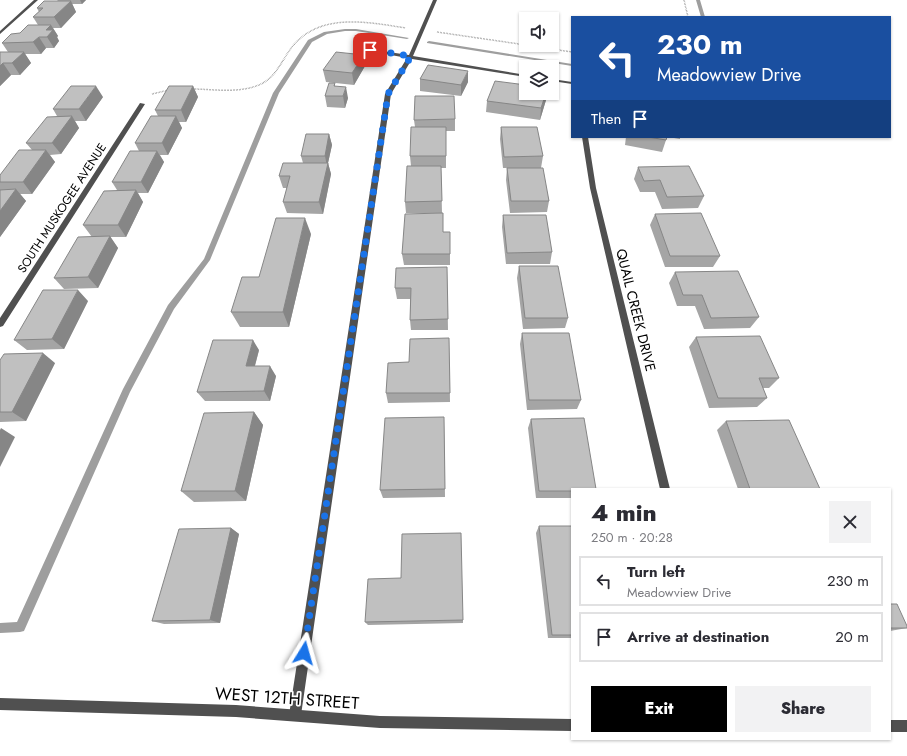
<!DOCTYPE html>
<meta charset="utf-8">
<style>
:root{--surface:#fff;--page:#f2f2f3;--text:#2b2b33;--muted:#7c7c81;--line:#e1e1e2;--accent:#000}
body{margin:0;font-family:Jost,sans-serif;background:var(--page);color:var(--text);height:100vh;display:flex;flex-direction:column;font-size:15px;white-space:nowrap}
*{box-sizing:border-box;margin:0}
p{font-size:13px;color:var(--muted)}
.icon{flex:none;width:22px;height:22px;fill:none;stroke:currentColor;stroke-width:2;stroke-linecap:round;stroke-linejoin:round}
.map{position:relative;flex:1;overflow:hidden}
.sheet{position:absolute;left:571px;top:488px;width:320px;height:252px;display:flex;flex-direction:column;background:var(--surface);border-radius:0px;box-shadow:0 1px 3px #0004}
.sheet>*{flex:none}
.banner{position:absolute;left:571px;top:16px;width:320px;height:122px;border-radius:0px;box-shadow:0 1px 3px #0004;background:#1a4fa0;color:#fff;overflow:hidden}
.controls{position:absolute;left:519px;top:12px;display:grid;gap:8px}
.controls a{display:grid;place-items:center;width:40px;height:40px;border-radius:0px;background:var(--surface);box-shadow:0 1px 3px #0004;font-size:20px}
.pin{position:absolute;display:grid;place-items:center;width:34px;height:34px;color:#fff;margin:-17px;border-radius:8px;box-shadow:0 2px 6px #0006}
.me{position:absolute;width:44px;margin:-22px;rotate:8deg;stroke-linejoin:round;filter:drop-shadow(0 0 3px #0008)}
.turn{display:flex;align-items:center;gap:14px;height:84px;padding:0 20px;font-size:18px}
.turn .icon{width:52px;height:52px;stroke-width:2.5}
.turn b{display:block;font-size:28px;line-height:34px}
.then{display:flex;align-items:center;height:38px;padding:0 20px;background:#0003;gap:8px;font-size:15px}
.round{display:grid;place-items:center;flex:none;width:42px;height:42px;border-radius:0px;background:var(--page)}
.headline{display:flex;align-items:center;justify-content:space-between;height:68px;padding:0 20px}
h1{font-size:24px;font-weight:800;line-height:30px}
.action{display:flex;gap:8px;margin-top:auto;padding:8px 20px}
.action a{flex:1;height:46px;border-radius:0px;background:var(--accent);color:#fff;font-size:16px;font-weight:800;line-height:46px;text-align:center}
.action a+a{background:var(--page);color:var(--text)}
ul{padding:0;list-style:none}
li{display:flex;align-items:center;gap:12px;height:50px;margin:0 8px 6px;padding:0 12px;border:2px solid var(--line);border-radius:0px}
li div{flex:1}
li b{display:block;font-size:15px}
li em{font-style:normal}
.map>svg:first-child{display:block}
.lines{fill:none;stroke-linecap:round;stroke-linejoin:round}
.stream{fill:#9e9e9e;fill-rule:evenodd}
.path{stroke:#727272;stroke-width:1.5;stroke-dasharray:0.5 1;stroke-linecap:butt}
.minor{fill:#505050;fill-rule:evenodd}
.tertiary{fill:#505050;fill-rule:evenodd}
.wall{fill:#a5a5a5}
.shaded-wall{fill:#868686}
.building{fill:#c0c0c0;stroke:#868686}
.route{stroke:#1a73e8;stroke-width:7;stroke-dasharray:0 12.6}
.labels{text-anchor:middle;stroke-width:3.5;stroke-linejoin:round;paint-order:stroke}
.far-street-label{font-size:12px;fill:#000;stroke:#fff}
.street-label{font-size:14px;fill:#000;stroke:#fff}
.near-street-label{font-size:17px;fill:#000;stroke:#fff}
</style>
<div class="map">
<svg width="907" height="756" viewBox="0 0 907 756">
<rect width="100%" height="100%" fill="#fff"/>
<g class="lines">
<path class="stream" d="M696 0H700L705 17H701Z
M345 29H356L409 38 407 39 356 31H345L327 34 312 42 279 93 210 260 174 309 130 392 24 631 20 632 0 633V623L17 622 123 389 168 305 204 259 273 93 308 40 324 32Z
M429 41 572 64V66L427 43V42Z"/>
<path class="path" d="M684 0 688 17
M437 32 526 45
M526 45 572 52
M191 89C213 89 240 94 261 84 276 77 282 60 292 47 320 12 367 22 406 28
M152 94 169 90"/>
<path class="minor" d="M34 0H38L0 34V31Z
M433 0H437L413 56 526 75V77L412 59 391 94 301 715 299 719 295 721 291 719 289 715 385 94 407 58 359 49 361 48 409 55Z
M552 79 572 82V84L552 81Z
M140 103 145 104 3 326 0 327V318Z
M582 137H588L596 188 670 489H660L590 188Z"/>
<path class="tertiary" d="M0 698 236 705 380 716 572 719V731L380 728 236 717 0 710Z
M890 720H907V732H890Z"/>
</g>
<path class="wall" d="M57 0H86L82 4H72L76 12 61 28H53L58 36 57 37 59 41 54 48H46L41 54H25L31 63 20 75H11L0 86V52H8L2 43 38 25 33 17 39 12 37 8 58 1Z
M365 66 354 85 326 82 323 70Z
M420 79 468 82 461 96 420 91Z
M335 83V86L348 98 345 108 327 107 325 96Z
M193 86 198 97 186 122H179L182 128 168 155H160L164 162 148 193H138L143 202 126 237H110L118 248 98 288 64 289 54 278 92 237 83 225 117 190 112 182 139 151 135 143 158 116 155 110Z
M526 93H547L546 100 540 120 486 112 487 101Z
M103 97 86 121H75L79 128 61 154 50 155 55 162 32 194H20L26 201 0 237V175L32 150 26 143 57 116 53 109Z
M455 119V131H446V168H441L442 213H406L405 202 411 166 410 156 415 127 414 120Z
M501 127 543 156 541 168 549 201 547 212 510 213 506 180 507 168H503L500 139Z
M329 134 332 145 328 163 331 174 323 214 287 213 283 202 287 188H283L279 176 303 163 301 156Z
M626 137H667L662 152 625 145Z
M668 137H680V139Z
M638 167 704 196 698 208 662 209 655 192H640L634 179Z
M655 214 720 256 713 267H665L650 225Z
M503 215 552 252 550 264H506L502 227Z
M444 232H450V265H404L402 254Z
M311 234 289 327H240L231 312 259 277Z
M519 266 568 318 565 328 523 329 517 278Z
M447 267 448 330H411L410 320V299H397L395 288Z
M675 272 759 317 750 328 704 329 695 306H677L669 283Z
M88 301 64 349 27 350 14 340Z
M522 333 581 400 577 409 527 410 520 344Z
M696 337 779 378 769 388H763L767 398 757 407 709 408 689 347Z
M449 338 450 402 388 403 386 393 409 362Z
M259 350 255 366 276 376 270 401H205L197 392Z
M0 360 55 363 26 421 0 422Z
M254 412 263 425 246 501 194 502 181 491Z
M444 417 445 497 383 498 380 490Z
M531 419 572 489V498H536L528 428Z
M726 421 820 489H738L717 430Z
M539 526H572V638H548L536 533Z
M231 528 239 534 220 623 164 624 152 621Z
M401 578 463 620V623L368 625 365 622Z
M890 604 907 628 890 631Z"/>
<path class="shaded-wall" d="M80 0H86L82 4Z
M71 1 76 12 61 28 54 17Z
M51 25 58 36 57 37 59 41 54 48 47 37 46 30Z
M39 37 46 48 41 54 33 42Z
M24 52 31 63 20 75 12 63Z
M364 55 365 66 354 85 352 73Z
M3 63 11 75 0 86V66Z
M468 71V82L461 96V85Z
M96 86 103 97 86 121 79 109Z
M193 86 198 97 186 122 181 110Z
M346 87 348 98 345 108 343 96Z
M546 93H547L546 100 540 120 541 108Z
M72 116 79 128 61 154 52 143Z
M176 116 182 128 168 155 162 143Z
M329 134 332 145 328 163 331 174 323 214 319 202 327 167 325 156Z
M46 150 55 162 32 194 23 182Z
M157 151 164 162 148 193 141 182Z
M16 189 26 201 0 237V211Z
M136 190 143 202 126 237 118 225Z
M305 218 311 234 289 327 283 312Z
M110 236 118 248 98 288 88 277Z
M78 290 88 301 64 349 52 339Z
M253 340 259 350 252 376 246 366Z
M43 353 55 363 26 421 12 412Z
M270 366 276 376 270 401 264 391Z
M254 412 263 425 246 501 235 491Z
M1 428 15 437 0 467V430Z
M231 528 239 534 220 623 210 620Z"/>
<path class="building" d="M44 1H71L54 17H33L43 8H37Z
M28 25H51L46 30H53L47 37H39L33 42 2 43 11 34 20 33Z
M0 52H24L12 63H3L0 66Z
M336 52 364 55 352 73 323 70Z
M428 65 468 71 461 85 420 79Z
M495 81 526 85V93H546L541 108 487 101Z
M329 83H335L334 86 346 87 343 96H325Z
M71 86H96L79 109H53Z
M169 86H193L181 110H155Z
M415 96H454L455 119 414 120Z
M72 116 52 143H26L47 117Z
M151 116H176L162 143H135Z
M411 127H446V156H410Z
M501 127H537L543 156 504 157Z
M306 134H329L325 156H301Z
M648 137H667L666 140Z
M19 150H46L23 182H0V175Z
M130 151H157L141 182H112Z
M283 163H328L319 202H283L290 176H279Z
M407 166H441L442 201 405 202Z
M689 166 704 196 667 197 660 180 644 181 638 167Z
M507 168H543L549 201H511Z
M16 189 0 211V190Z
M136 190 118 225H83L104 191Z
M443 213V232H450V254H402L405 214Z
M701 213 720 256H670L655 214Z
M503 215H546L552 252 507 253Z
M276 218H305L283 312H231L242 277H259Z
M110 236 88 277 54 278 78 237Z
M519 266H558L568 318H525Z
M447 267 448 319 410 320 411 288H395L396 268Z
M738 271 759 317 711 318 702 295H683L675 272Z
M43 290H78L52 339 14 340Z
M522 333H569L581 400H529Z
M760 336 779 378H759L767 398H718L696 337Z
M449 338 450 393H386L388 363 409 362 410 339Z
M213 340H253L246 366H270L264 391 197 392Z
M43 353 12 412H0V360L4 354Z
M254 412 235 491H181L204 413Z
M444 417 445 489 380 490 385 418Z
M584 418 596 489H572V491H539L531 419Z
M789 420 820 489H750L726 421Z
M539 526H572V635H552Z
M231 528 210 620 152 621 179 529Z
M461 533 463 620 365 622 368 579 401 578 402 534Z
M890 604H897L907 626V628H890Z"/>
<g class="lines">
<path class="route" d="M304 653 388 94 411 56 370 50"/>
</g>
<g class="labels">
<g class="far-street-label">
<text transform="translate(62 208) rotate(-57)" y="4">SOUTH MUSKOGEE AVENUE</text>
</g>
<g class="street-label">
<text transform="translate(636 310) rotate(76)" y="5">QUAIL CREEK DRIVE</text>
</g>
<g class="near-street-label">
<text transform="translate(287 698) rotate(4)" y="6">WEST 12TH STREET</text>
</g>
</g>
</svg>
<div class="controls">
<a><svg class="icon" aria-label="sound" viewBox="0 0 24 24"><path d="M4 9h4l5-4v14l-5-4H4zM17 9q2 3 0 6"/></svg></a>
<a><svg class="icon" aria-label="layers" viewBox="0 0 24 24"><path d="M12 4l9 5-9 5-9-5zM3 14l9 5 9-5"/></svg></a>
</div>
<div class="pin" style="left:370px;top:50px;background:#d93025"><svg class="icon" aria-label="arrive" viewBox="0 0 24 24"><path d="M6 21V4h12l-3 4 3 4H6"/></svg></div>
<svg class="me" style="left:304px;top:653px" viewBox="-20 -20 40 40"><path d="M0-17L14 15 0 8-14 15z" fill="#1a73e8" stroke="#fff" stroke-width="4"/></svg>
<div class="banner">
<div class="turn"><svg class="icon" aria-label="left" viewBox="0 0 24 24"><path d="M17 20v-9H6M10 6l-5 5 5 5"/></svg><div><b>230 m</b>Meadowview Drive</div></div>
<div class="then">Then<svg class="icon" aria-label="arrive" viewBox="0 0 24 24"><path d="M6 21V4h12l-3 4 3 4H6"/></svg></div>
</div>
<section class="sheet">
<div class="headline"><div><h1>4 min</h1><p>250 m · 20:28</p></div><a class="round"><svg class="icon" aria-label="close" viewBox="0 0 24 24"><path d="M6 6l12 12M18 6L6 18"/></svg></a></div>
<ul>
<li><svg class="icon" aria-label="left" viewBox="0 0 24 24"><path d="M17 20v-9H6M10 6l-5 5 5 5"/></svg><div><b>Turn left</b><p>Meadowview Drive</p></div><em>230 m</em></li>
<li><svg class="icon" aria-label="arrive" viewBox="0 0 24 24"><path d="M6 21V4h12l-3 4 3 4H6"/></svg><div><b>Arrive at destination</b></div><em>20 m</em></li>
</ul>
<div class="action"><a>Exit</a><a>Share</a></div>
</section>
</div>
